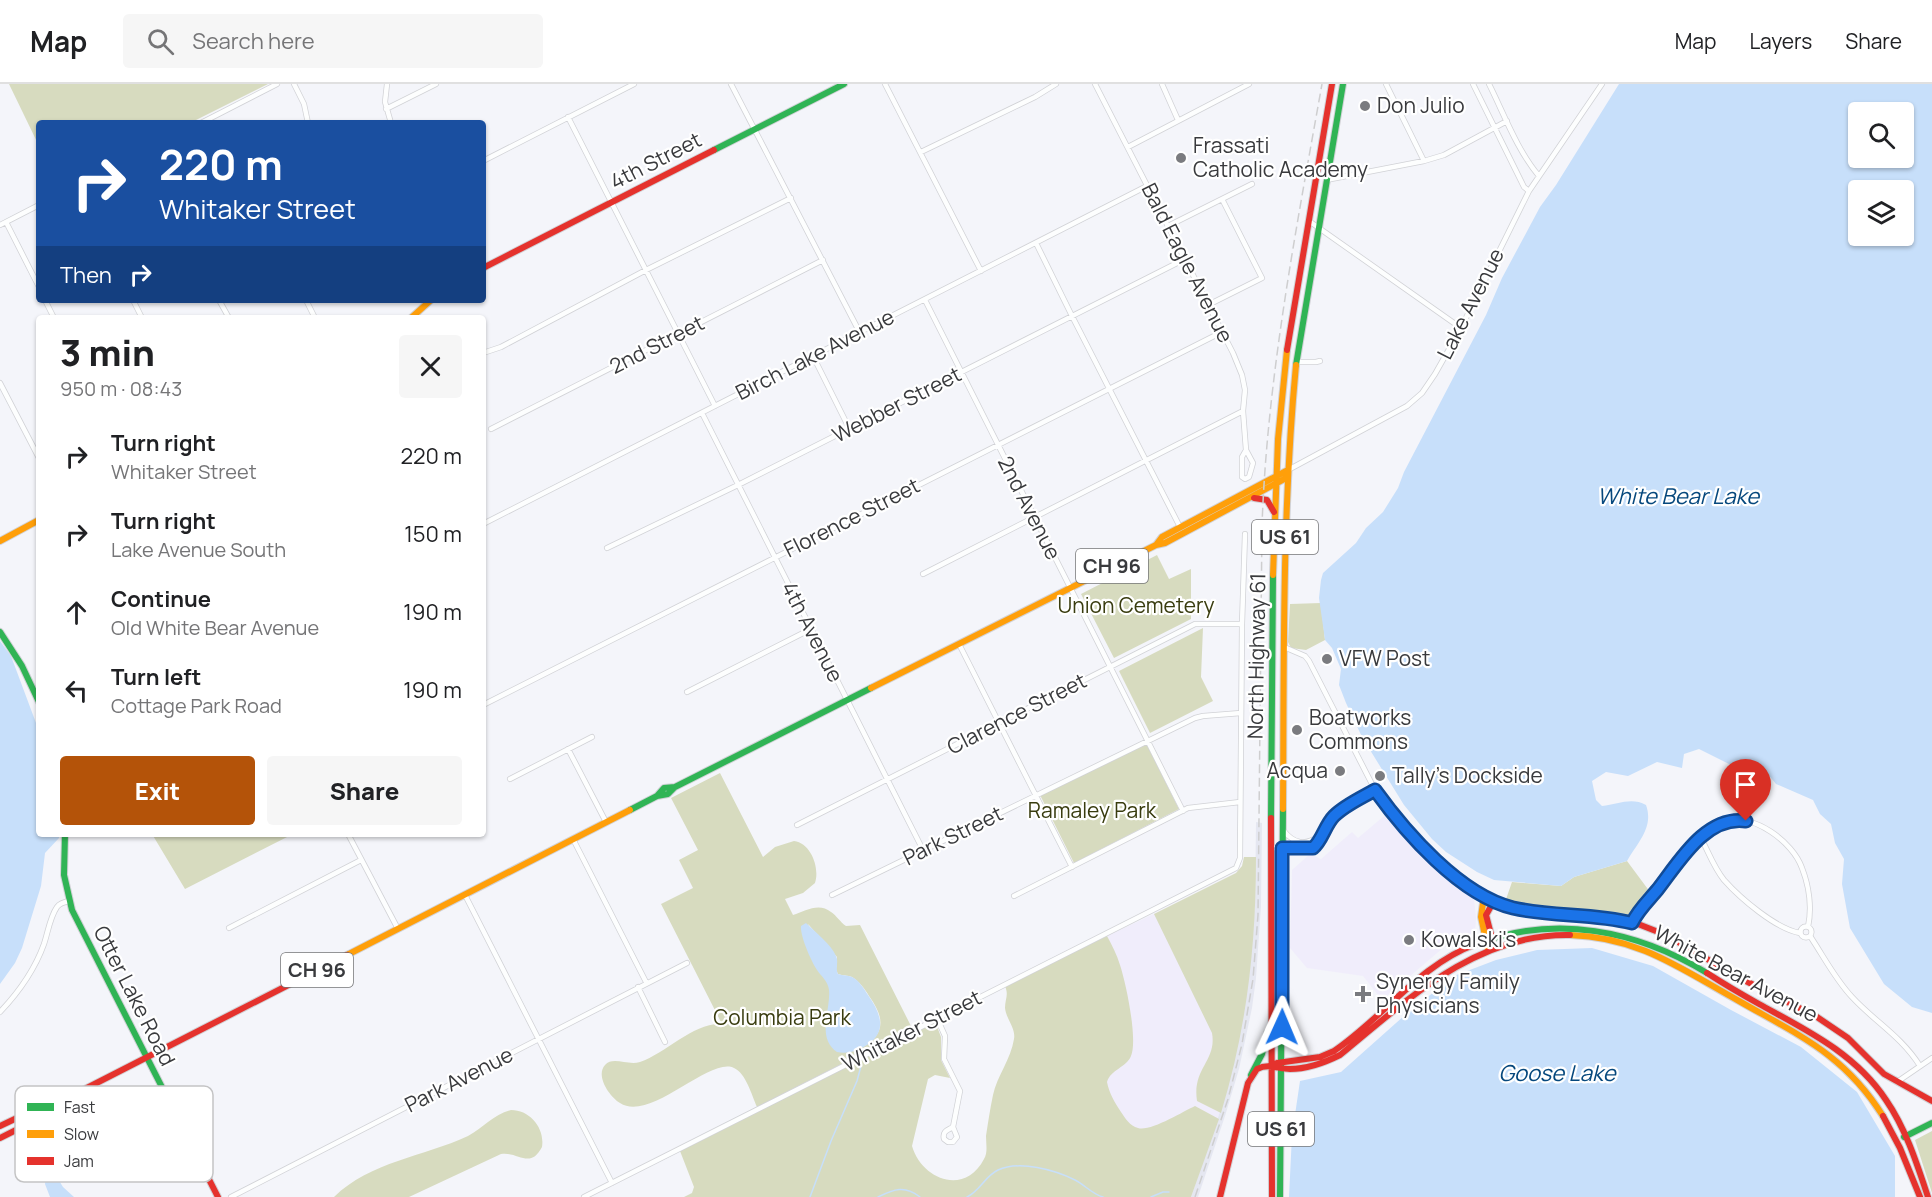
<!DOCTYPE html>
<meta charset="utf-8">
<style>
:root{--surface:#fff;--page:#f6f6f6;--text:#202124;--muted:#757577;--line:#e0e0e0;--accent:#b45309}
body{margin:0;font-family:Manrope,sans-serif;background:var(--page);color:var(--text);height:100vh;display:flex;flex-direction:column;font-size:22px;white-space:nowrap}
*{box-sizing:border-box;margin:0}
p{font-size:20px;color:var(--muted)}
.icon{flex:none;width:33px;height:33px;fill:none;stroke:currentColor;stroke-width:2;stroke-linecap:round;stroke-linejoin:round}
.map{position:relative;flex:1;overflow:hidden}
.drawer{position:absolute;left:36px;top:231px;width:450px;height:522px;display:flex;flex-direction:column;background:var(--surface);border-radius:6px;box-shadow:0 2px 4px #0004}
.drawer>*{flex:none}
.banner{position:absolute;left:36px;top:36px;width:450px;height:183px;border-radius:6px;box-shadow:0 2px 4px #0004;background:#1a4fa0;color:#fff;overflow:hidden}
.fabs{position:absolute;left:1848px;top:18px;display:grid;gap:12px}
.fabs a{display:grid;place-items:center;width:66px;height:66px;border-radius:6px;background:var(--surface);box-shadow:0 2px 4px #0004;font-size:30px}
.pin{position:absolute;display:grid;place-items:center;width:51px;height:51px;color:#fff;margin:-62px -26px;border-radius:50% 50% 50% 0;rotate:-45deg;box-shadow:0 0 6px #0007}
.pin .icon{rotate:45deg}
.me{position:absolute;width:66px;margin:-33px;rotate:1deg;stroke-linejoin:round;filter:drop-shadow(0 0 4px #0008)}
.turn{display:flex;align-items:center;gap:21px;height:126px;padding:0 24px;font-size:27px}
.turn .icon{width:78px;height:78px;stroke-width:2.5}
.turn b{display:block;font-size:42px;line-height:51px}
.then{display:flex;align-items:center;height:57px;padding:0 24px;background:#0003;gap:12px;font-size:22px}
.round{display:grid;place-items:center;flex:none;width:63px;height:63px;border-radius:6px;background:var(--page)}
.head{display:flex;align-items:center;justify-content:space-between;height:102px;padding:0 24px}
h1{font-size:36px;font-weight:800;line-height:45px}
.cta{display:flex;gap:12px;margin-top:auto;padding:12px 24px}
.cta a{flex:1;height:69px;border-radius:6px;background:var(--accent);color:#fff;font-size:24px;font-weight:800;line-height:69px;text-align:center}
.cta a+a{background:var(--page);color:var(--text)}
ul{padding:0;list-style:none}
li{display:flex;align-items:center;gap:18px;height:78px;padding:0 24px}
li div{flex:1}
li b{display:block;font-size:22px}
li em{font-style:normal}
header{display:flex;align-items:center;gap:36px;box-sizing:border-box;height:84px;padding:0 30px;background:var(--surface);border-bottom:2px solid var(--line)}
header strong{font-size:28px}
nav{display:flex;gap:33px;margin-inline-start:auto;font-size:21px}
.search{width:420px;height:54px;background:var(--page);display:flex;align-items:center;gap:15px;box-sizing:border-box;padding:0 21px;border-radius:6px;color:var(--muted);font-size:22px}
.map>svg:first-child{display:block}
.commercial{fill:#f0edfb}
.built{fill:#e5e7f1}
.green{fill:#d7dbbf;fill-rule:evenodd}
.water{fill:#c7dffa;fill-rule:evenodd}
.lines{fill:none;stroke-linecap:round;stroke-linejoin:round}
.stream{stroke:#c7dffa;stroke-width:1.5}
.street-casing{stroke:#d1d2d6;stroke-width:6}
.fast-casing{stroke:#d1d2d6;stroke-width:8}
.slow-casing{stroke:#d1d2d6;stroke-width:8}
.jam-casing{stroke:#d1d2d6;stroke-width:8}
.street{stroke:#fdfefe;stroke-width:4.5}
.fast{stroke:#30b455;stroke-width:6}
.slow{stroke:#ff9f0a;stroke-width:6}
.jam{stroke:#e5322d;stroke-width:6}
.rail{stroke:#cececf;stroke-width:1.5;stroke-dasharray:9 4.5;stroke-linecap:butt}
.route-casing{stroke:#114b97;stroke-width:15}
.route{stroke:#1a73e8;stroke-width:10}
.poi-dot{fill:#7a7b7f;stroke:#fff;stroke-width:2}
.labels{text-anchor:middle;stroke-width:4.5;stroke-linejoin:round;paint-order:stroke}
.shield{fill:#fff;stroke:#747577;stroke-width:1.5}
.shield-label{font-size:20px;font-weight:bold;fill:#393a3d}
.poi-label{font-size:21px;fill:#393a3d;stroke:#fff;text-anchor:start}
.street-label{font-size:21px;fill:#393a3d;stroke:#fff}
.park-label{font-size:21px;fill:#393c0f;stroke:#fff}
.water-label{font-size:22px;font-style:italic;fill:#06487d;stroke:#fff}
.key{fill:#fff;stroke:#c4c4c5;stroke-width:1.5}
.key-label{font-size:16px;fill:#393a3d}
</style>
<header>
<strong>Map</strong>
<div class="search"><svg class="icon" aria-label="search" viewBox="0 0 24 24"><circle cx="10" cy="10" r="6"/><path d="M15 15l6 6"/></svg>Search here</div>
<nav><a>Map</a><a>Layers</a><a>Share</a></nav>
</header>
<div class="map">
<svg width="1932" height="1113" viewBox="0 0 1932 1113">
<rect width="100%" height="100%" fill="#f4f5fa"/>
<path class="commercial" d="M1384 732 1447 794 1474 815 1476 834 1475 849 1443 864 1382 916 1363 892 1307 884 1290 864 1292 786 1310 770 1321 775 1352 748 1358 754Z
M1175 820 1240 953 1225 1013 1196 1100 1106 1077 1052 878Z"/>
<path class="built" d="M1256 738 1262 739 1261 822 1256 894 1252 924 1239 985 1225 1032 1198 1113H1191L1225 1013 1255 821Z"/>
<path class="green" d="M9 0H268L190 39H39V62Z
M1157 471 1169 495 1191 485V535L1114 574 1081 510Z
M1321 519 1325 556 1306 566 1291 564 1288 558 1290 520Z
M1203 544 1201 593 1213 617 1150 649 1119 587Z
M1146 659 1179 725 1074 779 1040 711Z
M720 689 763 773 775 763 794 757C811 759 820 784 815 799L803 809 785 815 793 831C805 827 819 818 831 828 837 832 840 838 846 842L860 841 912 944 757 1023C752 1012 746 989 734 984 710 972 650 1039 620 1019 610 1013 595 992 605 981 613 972 628 982 640 978 666 969 694 938 722 940L661 820 693 804 679 776 698 766 671 714ZM808 840 837 873 836 886 838 890C843 892 848 891 852 893 859 897 865 905 869 912 884 933 887 949 861 964Z
M152 750H293L185 805Z
M1244 773H1256C1256 862 1247 943 1221 1029L1197 1017C1192 984 1217 977 1212 949L1154 830 1236 789 1242 782Z
M1627 777 1653 812 1632 839 1504 821 1512 798 1561 802 1574 793Z
M1107 852C1112 861 1117 871 1120 881 1126 899 1138 956 1131 972 1126 984 1111 985 1107 998 1109 1009 1115 1019 1121 1028 1125 1034 1130 1042 1138 1044 1150 1048 1182 1028 1195 1022L1219 1035 1191 1113H684L692 1109 694 1103 680 1067 932 939 936 940 941 953V976L950 994 935 991 928 995 912 1062C922 1096 965 1112 984 1075 988 1068 986 1060 986 1052 988 1039 990 1025 993 1011 997 992 1011 975 1014 955 1016 944 1006 935 1005 924 1005 915 1009 911 1005 902Z
M511 1026C530 1026 545 1044 542 1063 530 1086 518 1067 501 1070L409 1113H334C371 1077 423 1073 468 1052 483 1044 494 1030 511 1026Z
M1932 1047V1109L1915 1056Z"/>
<path class="water" d="M1619 0H1932V929L1912 923 1884 900 1850 844 1842 800 1844 775 1835 759 1831 740 1820 730 1813 716 1776 700 1767 689 1735 683 1699 665 1684 670 1682 684 1657 678 1628 692 1606 688 1592 697 1596 716 1602 722C1618 720 1632 713 1646 721 1654 743 1638 758 1627 777L1574 793 1561 802 1494 796 1477 788 1446 768 1432 755 1404 721 1362 653 1346 619 1339 601 1341 585 1332 564 1325 556 1319 514 1321 496 1323 489 1356 459 1366 444 1383 428 1398 404 1404 388 1486 231 1502 194 1540 123 1556 101ZM1858 28H1904V74H1858ZM1858 106H1904V152H1858Z
M0 557 11 572 39 647V750H59V754L45 769 41 802 22 864 15 879 0 900Z
M806 839C815 848 831 860 836 872 839 878 835 884 838 890 843 892 848 891 852 893 859 896 864 905 868 911 883 932 888 952 860 965 852 968 845 970 837 968 816 954 831 925 829 906 828 897 821 892 817 886 811 877 800 852 801 842Z
M1592 864 1653 882 1731 926 1801 963 1857 1008 1895 1072V1113H1289L1292 1051 1300 997 1341 988 1405 931 1454 892 1496 876 1537 866Z
M50 1089 55 1090 63 1103 74 1113H50L45 1100 46 1092Z"/>
<g class="lines">
<path class="stream" d="M810 1113 831 1057 857 997 861 982
M878 1113C894 1105 905 1101 920 1113
M967 1113C980 1107 985 1092 998 1086 1020 1076 1055 1086 1075 1096 1085 1101 1092 1110 1103 1113
M1151 1113 1163 1108H1169"/>
<defs>
<path id="street" d="M294 0 304 20 308 39
M387 0 385 18 391 39
M731 0 860 249
M885 0 981 187
M1095 0 1233 269 1242 291 1245 306 1243 327 1246 366 1242 373V393L1245 395 1249 393 1253 379 1246 366
M1162 0 1178 36
M1386 0 1424 77
M1473 0 1524 103 1529 107
M1489 0C1504 30 1517 66 1539 92
M386 25 436 0
M568 33 715 322
M201 39 277 0
M1128 63 1249 0
M921 68 1035 13 1056 0
M483 77 634 0
M1326 96 1424 77 1444 71 1507 37
M1309 137 1461 244
M6 138 39 203
M0 141 39 121
M1168 142 1252 100
M1036 159 1072 232 1180 443
M45 216 54 234
M133 216 142 234
M219 216 229 234
M306 216 315 234
M925 216 1183 727
M1208 221 1262 194 1222 115
M483 269 501 263 646 186 791 114
M813 272 849 344
M1296 278H1316L1320 277
M0 299 39 374
M702 329 923 766
M491 345 823 176
M1288 386 1407 322 1422 309 1435 290 1461 244 1529 107 1602 0
M483 440 1147 102
M607 464 738 401 1185 175
M923 490 1243 327
M959 560 1072 783
M687 608 811 545
M483 621 1222 248
M568 665 606 738
M510 695 592 653
M797 741 1195 540H1242
M1283 746C1294 760 1305 762 1319 752
M348 750 398 845
M1701 754C1708 767 1714 784 1724 796 1740 814 1776 845 1800 849
M573 755 646 898
M1272 764H1313L1317 761C1330 730 1346 722 1375 706L1309 577 1305 572 1284 563
M465 811 612 1099
M832 811 1195 634 1203 632 1241 629
M1014 812 1188 724 1240 718
M1632 839C1638 828 1647 819 1655 810 1674 785 1694 749 1725 738 1753 728 1793 758 1802 784 1809 802 1812 824 1808 843
M1800.5 848a5.5 5.5 0 1 1 11 0a5.5 5.5 0 1 1-11 0Z
M229 844 361 776
M1810 852C1824 873 1835 895 1852 913 1875 938 1901 952 1920 982
M638 903 665 958
M0 928C19 908 35 885 44 860 48 848 50 833 57 823 60 819 64 818 69 817
M937 934 945 952 944 975 960 1007 953 1043 957 1053 953 1058H948L944 1055C942 1047 948 1046 953 1043
M1897 998 1932 974
M159 1051 164 1045 179 1037
M104 1065 115 1069H123L101 1078 97 1075 96 1069 99 1066Z
M123 1069 159 1051 166 1050 182 1042
M231 1113 687 879
M584 1113 1236 784 1240 774 1242 540 1245 450"/>
<path id="fast" d="M714 66 844 0
M1296 281 1343 0
M0 548 22 582 39 618
M1375 706C1409 751 1459 812 1517 824 1545 830 1575 830 1604 833
M657 712 664 704 675 703
M630 726 657 712 668 710 675 703 871 604
M1271 734 1273 491
M65 750 64 791 72 826 169 1017
M1476 860C1556 830 1636 846 1707 889
M1251 991 1262 970 1267 949
M1904 1053 1932 1039
M1280 1113 1283 725"/>
<path id="slow" d="M411 234 431 216
M0 457 39 436
M1156 461 1162 453 1288 386
M1273 491 1278 355 1287 266
M871 604 1156 461 1165 459 1288 393
M1283 725C1284 576 1282 428 1296 281
M1484 812 1481 833 1488 866
M1570 851C1639 853 1681 885 1739 917 1800 952 1844 970 1883 1032
M347 871 630 726"/>
<path id="jam" d="M483 184 714 66
M1287 266 1332 0
M1254 414 1267 416 1274 428
M1271 734 1272 1113
M1604 833 1638 840 1666 851 1738 893 1817 933 1848 954 1884 990 1932 1017
M1493 858 1486 831 1494 817
M1707 889C1724 900 1741 910 1759 920 1806 946 1855 969 1886 1016 1906 1045 1917 1080 1928 1113
M1277 979 1320 973 1334 967C1383 934 1419 881 1476 860
M169 1017 218 1113
M1883 1032 1900 1064 1920 1113
M0 1042 19 1033H30
M0 1054 24 1042 30 1033 347 871
M1220 1113 1248 999 1257 985C1269 979 1278 985 1290 985 1308 985 1324 979 1340 971 1407 916 1477 849 1570 851"/>
</defs>
<use href="#street" class="street-casing"/>
<use href="#fast" class="fast-casing"/>
<use href="#slow" class="slow-casing"/>
<use href="#jam" class="jam-casing"/>
<use href="#street" class="street"/>
<use href="#fast" class="fast"/>
<use href="#slow" class="slow"/>
<use href="#jam" class="jam"/>
<path class="rail" d="M1195 1113 1228 1015 1242 960 1253 895 1258 831 1262 442C1267 294 1296 146 1322 0"/>
</g>
<g class="lines">
<defs>
<path id="route" d="M1282 943V764H1313C1322 757 1325 741 1334 732 1345 721 1361 714 1375 706 1406 749 1460 811 1513 824 1552 833 1593 829 1632 839 1638 826 1649 816 1658 805 1679 778 1706 731 1746 737"/>
</defs>
<use href="#route" class="route-casing"/>
<use href="#route" class="route"/>
</g>
<g class="poi-dot">
<circle cx="1365" cy="22" r="6"/>
<circle cx="1181" cy="74" r="6"/>
<circle cx="1327" cy="575" r="6"/>
<circle cx="1297" cy="646" r="6"/>
<circle cx="1340" cy="687" r="6"/>
<circle cx="1380" cy="692" r="6"/>
<circle cx="1409" cy="856" r="6"/>
<path d="M1360 901h6v6h6v6h-6v6h-6v-6h-6v-6h6z"/>
</g>
<g class="labels">
<g class="shield">
<rect x="1252" y="436" width="66" height="34" rx="4.5"/>
<rect x="1076" y="465" width="72" height="34" rx="4.5"/>
<rect x="281" y="869" width="72" height="34" rx="4.5"/>
<rect x="1248" y="1028" width="66" height="34" rx="4.5"/>
</g>
<g class="shield-label">
<text x="1285" y="460">US 61</text>
<text x="1112" y="489">CH 96</text>
<text x="317" y="893">CH 96</text>
<text x="1281" y="1052">US 61</text>
</g>
<g class="poi-label">
<text x="1377" y="29">Don Julio</text>
<text x="1193" y="69">Frassati<tspan x="1193" dy="24">Catholic Academy</tspan></text>
<text x="1339" y="582">VFW Post</text>
<text x="1309" y="641">Boatworks<tspan x="1309" dy="24">Commons</tspan></text>
<text x="1328" y="694" text-anchor="end">Acqua</text>
<text x="1392" y="699">Tally’s Dockside</text>
<text x="1421" y="863">Kowalski's</text>
<text x="1376" y="905">Synergy Family<tspan x="1376" dy="24">Physicians</tspan></text>
</g>
<g class="street-label">
<text transform="translate(656 77) rotate(-27)" y="7">4th Street</text>
<text transform="translate(1187 179) rotate(63)" y="7">Bald Eagle Avenue</text>
<text transform="translate(1471 220) rotate(-63)" y="7">Lake Avenue</text>
<text transform="translate(657 261) rotate(-27)" y="7">2nd Street</text>
<text transform="translate(815 271) rotate(-27)" y="7">Birch Lake Avenue</text>
<text transform="translate(897 321) rotate(-27)" y="7">Webber Street</text>
<text transform="translate(1029 424) rotate(63)" y="7">2nd Avenue</text>
<text transform="translate(852 434) rotate(-27)" y="7">Florence Street</text>
<text transform="translate(812 548) rotate(63)" y="7">4th Avenue</text>
<text transform="translate(1257 572) rotate(-89)" y="7">North Highway 61</text>
<text transform="translate(1017 630) rotate(-27)" y="7">Clarence Street</text>
<text transform="translate(953 752) rotate(-26)" y="7">Park Street</text>
<text transform="translate(1736 890) rotate(28)" y="7">White Bear Avenue</text>
<text transform="translate(134 912) rotate(63)" y="7">Otter Lake Road</text>
<text transform="translate(912 947) rotate(-27)" y="7">Whitaker Street</text>
<text transform="translate(459 996) rotate(-27)" y="7">Park Avenue</text>
</g>
<g class="park-label">
<text x="1136" y="529">Union Cemetery</text>
<text x="1092" y="734">Ramaley Park</text>
<text x="782" y="941">Columbia Park</text>
</g>
<g class="water-label">
<text x="1678" y="420">White Bear Lake</text>
<text x="1557" y="997">Goose Lake</text>
</g>
</g>
<rect x="15" y="1002" width="198" height="96" rx="9" class="key"/>
<rect x="27" y="1019" width="27" height="8" fill="#30b455"/>
<rect x="27" y="1046" width="27" height="8" fill="#ff9f0a"/>
<rect x="27" y="1073" width="27" height="8" fill="#e5322d"/>
<g class="key-label">
<text x="64" y="1029">Fast</text>
<text x="64" y="1056">Slow</text>
<text x="64" y="1083">Jam</text>
</g>
</svg>
<div class="fabs">
<a><svg class="icon" aria-label="search" viewBox="0 0 24 24"><circle cx="10" cy="10" r="6"/><path d="M15 15l6 6"/></svg></a>
<a><svg class="icon" aria-label="layers" viewBox="0 0 24 24"><path d="M12 4l9 5-9 5-9-5zM3 14l9 5 9-5"/></svg></a>
</div>
<div class="pin" style="left:1746px;top:737px;background:#d93025"><svg class="icon" aria-label="arrive" viewBox="0 0 24 24"><path d="M6 21V4h12l-3 4 3 4H6"/></svg></div>
<svg class="me" style="left:1282px;top:943px" viewBox="-20 -20 40 40"><path d="M0-17L14 15 0 8-14 15z" fill="#1a73e8" stroke="#fff" stroke-width="4"/></svg>
<div class="banner">
<div class="turn"><svg class="icon" aria-label="right" viewBox="0 0 24 24"><path d="M7 20v-9h11M14 6l5 5-5 5"/></svg><div><b>220 m</b>Whitaker Street</div></div>
<div class="then">Then<svg class="icon" aria-label="right" viewBox="0 0 24 24"><path d="M7 20v-9h11M14 6l5 5-5 5"/></svg></div>
</div>
<section class="drawer">
<div class="head"><div><h1>3 min</h1><p>950 m · 08:43</p></div><a class="round"><svg class="icon" aria-label="close" viewBox="0 0 24 24"><path d="M6 6l12 12M18 6L6 18"/></svg></a></div>
<ul>
<li><svg class="icon" aria-label="right" viewBox="0 0 24 24"><path d="M7 20v-9h11M14 6l5 5-5 5"/></svg><div><b>Turn right</b><p>Whitaker Street</p></div><em>220 m</em></li>
<li><svg class="icon" aria-label="right" viewBox="0 0 24 24"><path d="M7 20v-9h11M14 6l5 5-5 5"/></svg><div><b>Turn right</b><p>Lake Avenue South</p></div><em>150 m</em></li>
<li><svg class="icon" aria-label="ahead" viewBox="0 0 24 24"><path d="M12 20V5M6 11l6-6 6 6"/></svg><div><b>Continue</b><p>Old White Bear Avenue</p></div><em>190 m</em></li>
<li><svg class="icon" aria-label="left" viewBox="0 0 24 24"><path d="M17 20v-9H6M10 6l-5 5 5 5"/></svg><div><b>Turn left</b><p>Cottage Park Road</p></div><em>190 m</em></li>
</ul>
<div class="cta"><a>Exit</a><a>Share</a></div>
</section>
</div>
